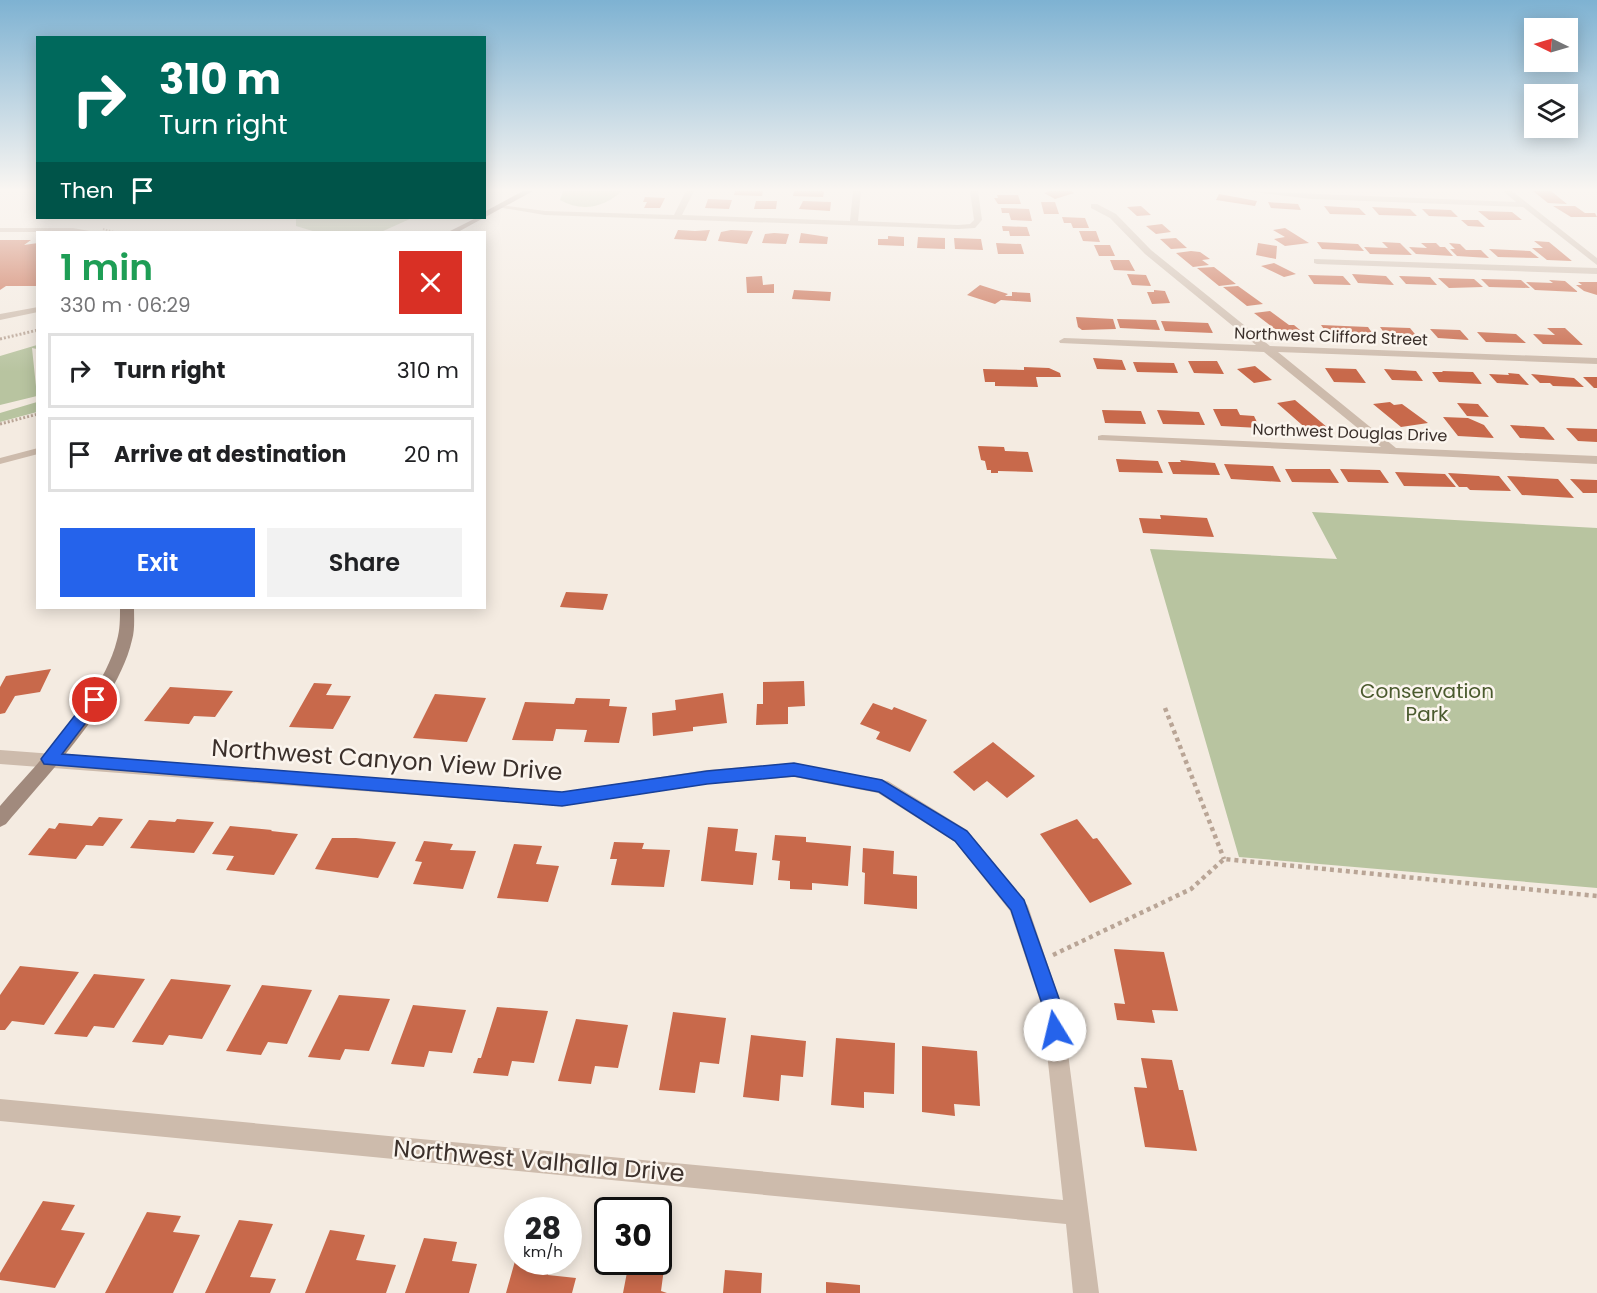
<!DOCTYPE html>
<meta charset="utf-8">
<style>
:root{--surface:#fff;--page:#f2f2f2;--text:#202124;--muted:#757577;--line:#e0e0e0;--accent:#2563eb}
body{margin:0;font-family:Poppins,sans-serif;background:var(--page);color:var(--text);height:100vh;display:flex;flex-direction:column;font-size:22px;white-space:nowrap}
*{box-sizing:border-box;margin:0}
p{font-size:20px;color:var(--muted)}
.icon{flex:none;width:33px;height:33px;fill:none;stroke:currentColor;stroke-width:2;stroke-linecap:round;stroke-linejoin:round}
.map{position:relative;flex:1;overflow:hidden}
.side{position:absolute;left:36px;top:231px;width:450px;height:378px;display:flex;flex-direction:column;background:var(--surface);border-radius:0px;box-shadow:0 3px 15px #0003}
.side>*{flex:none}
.top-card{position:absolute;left:36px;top:36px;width:450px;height:183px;border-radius:0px;box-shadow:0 3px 15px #0003;background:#00695c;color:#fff;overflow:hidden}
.needle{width:39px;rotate:275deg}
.controls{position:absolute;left:1524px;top:18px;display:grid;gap:12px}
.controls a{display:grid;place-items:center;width:54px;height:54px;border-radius:0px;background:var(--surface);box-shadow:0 3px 15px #0003;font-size:30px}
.speed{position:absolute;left:504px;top:1197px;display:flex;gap:12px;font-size:30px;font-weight:700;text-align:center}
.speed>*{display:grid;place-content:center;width:78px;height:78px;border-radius:50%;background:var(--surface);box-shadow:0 3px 15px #0003;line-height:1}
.speed small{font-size:15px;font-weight:400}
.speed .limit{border:3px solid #111;border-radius:9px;background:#fff;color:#111}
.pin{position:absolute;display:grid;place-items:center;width:51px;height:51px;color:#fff;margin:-26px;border:3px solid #fff;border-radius:50%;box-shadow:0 2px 6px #0007}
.me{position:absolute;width:66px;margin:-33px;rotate:351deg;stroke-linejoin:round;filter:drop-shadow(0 0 4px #0008)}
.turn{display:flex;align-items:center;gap:21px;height:126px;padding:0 24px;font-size:27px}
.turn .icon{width:78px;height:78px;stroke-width:2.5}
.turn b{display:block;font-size:42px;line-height:51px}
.then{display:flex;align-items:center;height:57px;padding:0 24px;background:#0003;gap:12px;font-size:22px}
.round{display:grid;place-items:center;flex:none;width:63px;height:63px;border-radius:0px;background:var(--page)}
.summary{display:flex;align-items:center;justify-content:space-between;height:102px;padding:0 24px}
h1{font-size:36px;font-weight:600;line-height:45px;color:#1e9e55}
.cta{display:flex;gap:12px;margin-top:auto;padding:12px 24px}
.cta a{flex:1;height:69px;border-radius:0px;background:var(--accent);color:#fff;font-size:24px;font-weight:600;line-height:69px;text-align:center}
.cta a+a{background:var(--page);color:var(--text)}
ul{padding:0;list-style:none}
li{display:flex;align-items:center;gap:18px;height:75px;margin:0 12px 9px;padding:0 12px;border:3px solid var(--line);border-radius:0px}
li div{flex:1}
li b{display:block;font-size:22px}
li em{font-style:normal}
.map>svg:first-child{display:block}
.green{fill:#b8c4a0}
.building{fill:#c8694b}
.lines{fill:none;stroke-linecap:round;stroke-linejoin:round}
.path-far2{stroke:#b9a596;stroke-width:2;stroke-dasharray:1.5 1.5;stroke-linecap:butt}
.path-far1{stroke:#b9a596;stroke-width:3;stroke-dasharray:2 2;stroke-linecap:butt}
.path{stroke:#b9a596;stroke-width:4.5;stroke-dasharray:4 4;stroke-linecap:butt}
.lane{fill:#cdbbac;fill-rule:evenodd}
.street{fill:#cdbbac;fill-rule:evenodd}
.secondary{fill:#a18a7d;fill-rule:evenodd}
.route{fill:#2563eb;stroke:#184099;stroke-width:1.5}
.labels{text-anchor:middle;stroke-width:5;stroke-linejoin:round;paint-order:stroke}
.far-street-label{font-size:16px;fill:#3b302b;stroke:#fbf5ee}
.park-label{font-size:20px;fill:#4a5a2e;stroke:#fbf5ee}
.near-street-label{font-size:24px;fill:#3b302b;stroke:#fbf5ee}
</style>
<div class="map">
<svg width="1597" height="1293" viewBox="0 0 1597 1293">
<rect width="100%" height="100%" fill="#f4ebe1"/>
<path class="green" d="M563 191H622C604 208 581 212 560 200Z
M296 218H412L381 232H316L296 226Z
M37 345V349L32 348 37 396 0 405V356Z
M37 402V412L0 422V413Z
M1312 512 1597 528V888L1239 857 1150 549 1337 559Z"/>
<path class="building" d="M735 191H763L762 196 734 195Z
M794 191H822L824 192 823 197 793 196Z
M1049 191H1071L1074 193 1055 199 1044 193Z
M1533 191H1551L1567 204 1548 203Z
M1219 194 1257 201 1255 206 1216 200Z
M997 195H1018L1021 204H998L994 198H998Z
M645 197 665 198 660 208H644L647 202H643Z
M708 199 732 200 729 209 705 208Z
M756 201H777L776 209H754Z
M803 201 831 202 830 211 799 209Z
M1041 202H1055L1059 214H1044Z
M1268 202 1298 204 1301 210 1271 208Z
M1141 206 1151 215 1137 216 1127 207Z
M1324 206 1359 208 1366 215 1330 214Z
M1553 206H1575L1585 213H1595L1597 217H1571Z
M1372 207 1410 209 1417 216 1379 215Z
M1001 208 1029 209 1032 221 1011 220 1009 213H1002Z
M1422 209 1451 210 1458 217 1429 216Z
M1478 211 1512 212 1522 220H1489Z
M1062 217 1085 218 1089 228H1073L1071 223H1064Z
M1461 220H1478L1485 227 1468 226Z
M1162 224 1171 232 1156 234 1146 226Z
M1002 226 1027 227 1030 236H1010L1009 231H1003Z
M1285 228 1309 243 1285 246 1274 239 1285 237 1273 230Z
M678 230 695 231 710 230 706 241 674 239Z
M731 230 753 231 747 244 718 241 721 232Z
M1079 231H1096L1100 242 1083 241Z
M774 233 789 234 786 244 762 243 765 234Z
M801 233 828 237 827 244 799 243Z
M888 236 904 237V246L878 245V239H888Z
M918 237 945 238V249L917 248Z
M954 238 981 239 983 250 955 249Z
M1176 238 1187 248 1171 249 1160 239Z
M0 240H31L24 245 38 243V286H6L0 290Z
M1534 241 1549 242 1572 261 1547 260 1532 248H1543Z
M1317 242 1358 244 1364 251 1322 249Z
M1382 242 1400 243 1412 255 1370 254 1364 247 1388 248Z
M996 243 1021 244 1024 254H998Z
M1258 243 1277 246 1276 259 1256 255Z
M1421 243H1436L1440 247H1445L1453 256 1416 254 1409 247 1427 248Z
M1449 243 1460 244 1466 250H1481L1489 258 1457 256 1450 249H1455Z
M1094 245H1110L1115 256H1099Z
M1489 249 1530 251 1539 258 1498 257Z
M1191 251 1200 252 1210 259 1202 260 1209 265 1193 267 1176 253Z
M1110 260H1129L1135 271 1114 270Z
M1274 263 1296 274 1284 277 1261 266Z
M1214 267 1236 284 1219 286 1197 268Z
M1127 274 1146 275 1151 286 1132 285Z
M1352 274 1386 276 1394 285 1358 283Z
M1308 275 1343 276 1351 285 1314 284Z
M762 276 763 285 774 284V293H747L746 277Z
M1399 276 1430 277 1437 285 1406 284Z
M1438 278 1474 279 1483 287 1449 288Z
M1481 279 1521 280 1530 288 1489 287Z
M1549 280 1565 281 1578 292 1535 290 1526 282 1553 283Z
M1578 282H1597V295L1584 291 1576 285H1582Z
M980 285 1008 294 1005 296H1012V292L1030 293 1031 302 1001 300 995 304 967 295Z
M1238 286 1263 304 1247 306 1223 287Z
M794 290 831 292 830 301 792 299Z
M1154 290 1165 291 1170 303 1152 304 1147 292H1154Z
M1270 311 1289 325H1294L1300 330 1284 332 1280 329H1275L1254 313Z
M1076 317 1113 319 1116 329 1082 330 1078 327Z
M1117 319 1156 320 1160 330 1120 328Z
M1161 321 1208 323 1213 333 1165 331Z
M1321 325 1368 327 1375 337 1328 335Z
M1380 327 1410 328 1419 339 1388 338Z
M1547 328H1565L1583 345 1543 344 1533 334 1555 335Z
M1430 329 1460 330 1469 340 1438 338Z
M1477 332 1516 334 1526 343 1486 342Z
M1093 358 1122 360 1126 370 1097 369Z
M1188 361H1217L1224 374 1194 373Z
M1133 362 1174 363 1178 373 1137 372Z
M1255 366 1272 380 1254 383 1237 369Z
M1024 367 1049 368 1060 373 1061 377H1036L1038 387 995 386V382H985L983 369 1024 370Z
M1325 368 1356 369 1366 383 1334 382Z
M1384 369 1416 371 1423 381 1392 380Z
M1442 371 1473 372 1482 384 1439 382 1432 372H1443Z
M1508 373 1519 374 1529 385 1497 383 1489 374 1509 375Z
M1531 374 1574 378 1584 387 1553 386 1550 383H1540Z
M1583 377H1597V388H1594Z
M1295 400 1328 428 1309 431 1277 403Z
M1390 402 1394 405 1402 404 1428 423 1401 427 1373 404Z
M1457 403 1478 404 1489 417 1467 416Z
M1213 409H1237L1240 415 1254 416 1260 428 1221 426Z
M1102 410 1141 411 1146 424 1105 423Z
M1157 410 1199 412 1205 425 1163 424Z
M1443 417 1468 418 1484 425 1494 438 1458 436Z
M1510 425 1544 427 1555 440 1520 438Z
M1566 428 1597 429V442L1578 441Z
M978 446 1004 447 1005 451 1028 452 1033 472 998 471V473H991V470H987L985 461 981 460Z
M1116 459 1158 461 1163 473 1119 472Z
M1180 460 1215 463 1220 475 1173 474 1168 462H1181Z
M1224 464 1273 466 1281 482 1231 479Z
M1285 469H1330L1339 483 1292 482Z
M1340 469 1380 470 1389 483 1348 482Z
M1395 472 1445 474 1456 487 1404 486Z
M1448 473 1499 476 1511 491 1470 490 1467 487H1459Z
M1507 476 1558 479 1574 498 1522 495Z
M1570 479 1597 480V493H1583Z
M1160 515 1207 518 1214 537 1143 533 1139 518 1161 519Z
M566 592 608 594 603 610 560 607Z
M51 669 40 692 15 696 5 713 0 714V687L6 676Z
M804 681 805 706 788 707V724L756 725 757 704H763V682Z
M314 683 332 684 326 695 351 696 333 729 289 727Z
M170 687 233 691 215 717 194 716 189 724 144 721Z
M723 693 727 723 693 727V731L653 736 652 713 676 710 675 700Z
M435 694 486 698 467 742 413 738Z
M576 698 610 699 609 706 627 707 619 743 584 742 587 730 556 729 553 741 512 740 525 702 574 704Z
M873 703 892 710 894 707 927 720 910 752 876 739 880 732 860 724Z
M993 742 1035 776 1007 798 987 781 974 791 953 772Z
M99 817 123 819 103 846 86 845 76 859 28 855 49 828 55 829 59 823 92 826Z
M177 819 214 822 194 853 130 848 149 820 175 822Z
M1077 819 1093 839 1097 838 1132 884 1090 903 1040 834Z
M230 826 272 830 271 831 298 834 274 875 226 870 234 856 212 854Z
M708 827 738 829 735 851 757 853 753 885 701 881Z
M775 835 806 837V842L851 846 848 886 812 883V890L790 889V881L778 880 780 861 772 860Z
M332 838H356L396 842 378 878 315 869Z
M424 841 453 844 450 850 476 851 463 889 413 884 422 862 415 861Z
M614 842 644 843 642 849 670 850 664 887 611 885 617 859H610Z
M514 844 542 846 536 864 559 866 548 902 497 898Z
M863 848 894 851 893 874 917 876V909L864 904 865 873 862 872Z
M1114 949 1164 952 1178 1011 1152 1010 1155 1023 1117 1020 1114 1003 1125 1004Z
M20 966 79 972 44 1025 12 1021 5 1030H0V995Z
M94 974 145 979 114 1028 94 1026 87 1037 54 1034Z
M171 979 231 985 202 1039 169 1035 163 1045 132 1042Z
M262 985 312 990 287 1044 268 1042 261 1055 226 1051Z
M339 995 390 999 369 1051 345 1049 340 1060 308 1057Z
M413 1005 466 1010 452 1053 429 1051 424 1067 391 1064Z
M497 1007 548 1011 534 1063 512 1061 508 1076 473 1073 478 1058H481Z
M673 1012 726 1018 719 1064 700 1062 695 1093 659 1090Z
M576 1019 628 1025 618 1068 595 1066 591 1084 558 1081Z
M751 1035 806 1041 803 1077 781 1075 779 1101 743 1097Z
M836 1038 895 1043 894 1094 864 1092V1108L831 1105Z
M922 1046 977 1051 980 1106 954 1104 955 1116 922 1112Z
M1141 1058 1172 1060 1179 1090H1183L1197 1151 1145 1147 1134 1087 1147 1088Z
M43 1201 75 1205 61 1230 85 1233 55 1288 0 1280V1273Z
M147 1212 181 1216 173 1232 200 1235 173 1293H105Z
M239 1220 273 1224 250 1277 276 1279 270 1293H205Z
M330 1230 365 1235 356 1260 396 1265 386 1293H305Z
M424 1238 457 1242 452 1261 477 1264 469 1293H405Z
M517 1254 518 1262H551L548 1275 576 1278 572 1293H506Z
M658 1260 665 1261 661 1291 667 1293H623L629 1262Z
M725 1270 762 1273 761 1293H723Z
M826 1282 860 1285V1293H826Z"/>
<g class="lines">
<path class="path-far2" d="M103 229 114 232"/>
<path class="path-far1" d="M0 339 38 330
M0 424 38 414"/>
<path class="path" d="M1165 708 1224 859
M1053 955 1191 889 1224 859 1597 896"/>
<path class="lane" d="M0 228H73L95 232H0Z
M38 307V312L0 320V314Z
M38 448V454L0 464V458Z"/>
<path class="street" d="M686 191H694L682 215 850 221 853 191H861L858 221 958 225 970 224 974 220 970 191H978L982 220 975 228 958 229 545 215 497 207 501 205 545 211 674 215Z
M1246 191 1516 202 1503 191H1512L1597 258V265L1523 207 1312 199Z
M1091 204H1097L1116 214 1151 250 1270 346 1597 358V364L1278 352 1396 448 1597 456V464L1098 440V436L1102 435 1381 447 1264 352 1060 343 1059 341 1064 338 1256 345 1145 254 1110 218 1091 208Z
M1314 259 1597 268V274L1317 264 1314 263Z
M0 750 562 792 707 770 794 763 888 781 967 830 1028 906 1062 1007 1099 1293H1073L1066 1224 0 1121V1099L1063 1200 1042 1007 1010 911 955 842 878 793 794 777 707 784 562 806 0 764Z"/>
<path class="secondary" d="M523 191H533L458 232H448L476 218H484V212Z
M120 608H134C134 618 135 630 132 640 118 702 47 775 6 824L0 827V806C38 762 103 697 117 640 120 630 120 619 120 608Z"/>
</g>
<linearGradient id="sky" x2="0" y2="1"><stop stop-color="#7eb2d2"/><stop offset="0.51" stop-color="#faf6f2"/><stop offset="1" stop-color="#faf6f2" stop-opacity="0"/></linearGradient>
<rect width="1597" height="372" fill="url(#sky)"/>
<path class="route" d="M95 694 100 696 102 700 100 704 62 754 562 792 707 771 794 763 882 780 967 831 1024 900 1062 1007 1065 1030 1062 1036 1055 1039 1048 1036 1043 1007 1011 910 955 841 879 792 794 776 707 784 562 806 44 764 41 759 44 755 90 696Z"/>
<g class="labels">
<g class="far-street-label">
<text transform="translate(1331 336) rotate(2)" y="6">Northwest Clifford Street</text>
<text transform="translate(1350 432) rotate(2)" y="6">Northwest Douglas Drive</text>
</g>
<g class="park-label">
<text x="1427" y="698">Conservation<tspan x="1427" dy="23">Park</tspan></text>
</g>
<g class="near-street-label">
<text transform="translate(387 760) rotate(4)" y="8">Northwest Canyon View Drive</text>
<text transform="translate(539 1161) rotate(5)" y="8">Northwest Valhalla Drive</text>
</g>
</g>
</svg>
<div class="controls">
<a><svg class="needle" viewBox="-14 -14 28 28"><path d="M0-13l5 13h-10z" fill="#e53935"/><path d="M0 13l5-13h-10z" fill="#757577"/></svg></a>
<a><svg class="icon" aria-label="layers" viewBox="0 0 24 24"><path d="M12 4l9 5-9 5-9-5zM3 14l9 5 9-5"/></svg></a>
</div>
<div class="speed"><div>28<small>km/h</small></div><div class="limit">30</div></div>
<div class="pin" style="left:95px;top:700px;background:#d93025"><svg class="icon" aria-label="arrive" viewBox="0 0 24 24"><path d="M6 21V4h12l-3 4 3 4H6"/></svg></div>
<svg class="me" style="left:1055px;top:1030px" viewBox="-20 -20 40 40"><circle r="19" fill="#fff"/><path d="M0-13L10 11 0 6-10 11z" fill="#2563eb"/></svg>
<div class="top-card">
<div class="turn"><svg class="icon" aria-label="right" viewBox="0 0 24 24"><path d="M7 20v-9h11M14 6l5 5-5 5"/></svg><div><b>310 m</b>Turn right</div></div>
<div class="then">Then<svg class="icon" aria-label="arrive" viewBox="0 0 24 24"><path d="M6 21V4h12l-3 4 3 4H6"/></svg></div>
</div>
<section class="side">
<div class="summary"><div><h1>1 min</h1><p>330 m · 06:29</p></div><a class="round" style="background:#d93025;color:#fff"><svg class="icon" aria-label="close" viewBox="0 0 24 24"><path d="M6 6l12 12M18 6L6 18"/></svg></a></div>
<ul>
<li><svg class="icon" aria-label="right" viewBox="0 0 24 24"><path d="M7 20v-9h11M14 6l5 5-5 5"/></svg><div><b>Turn right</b></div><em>310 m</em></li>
<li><svg class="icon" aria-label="arrive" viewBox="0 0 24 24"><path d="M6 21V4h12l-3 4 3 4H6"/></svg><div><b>Arrive at destination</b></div><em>20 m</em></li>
</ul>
<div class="cta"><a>Exit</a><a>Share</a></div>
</section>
</div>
